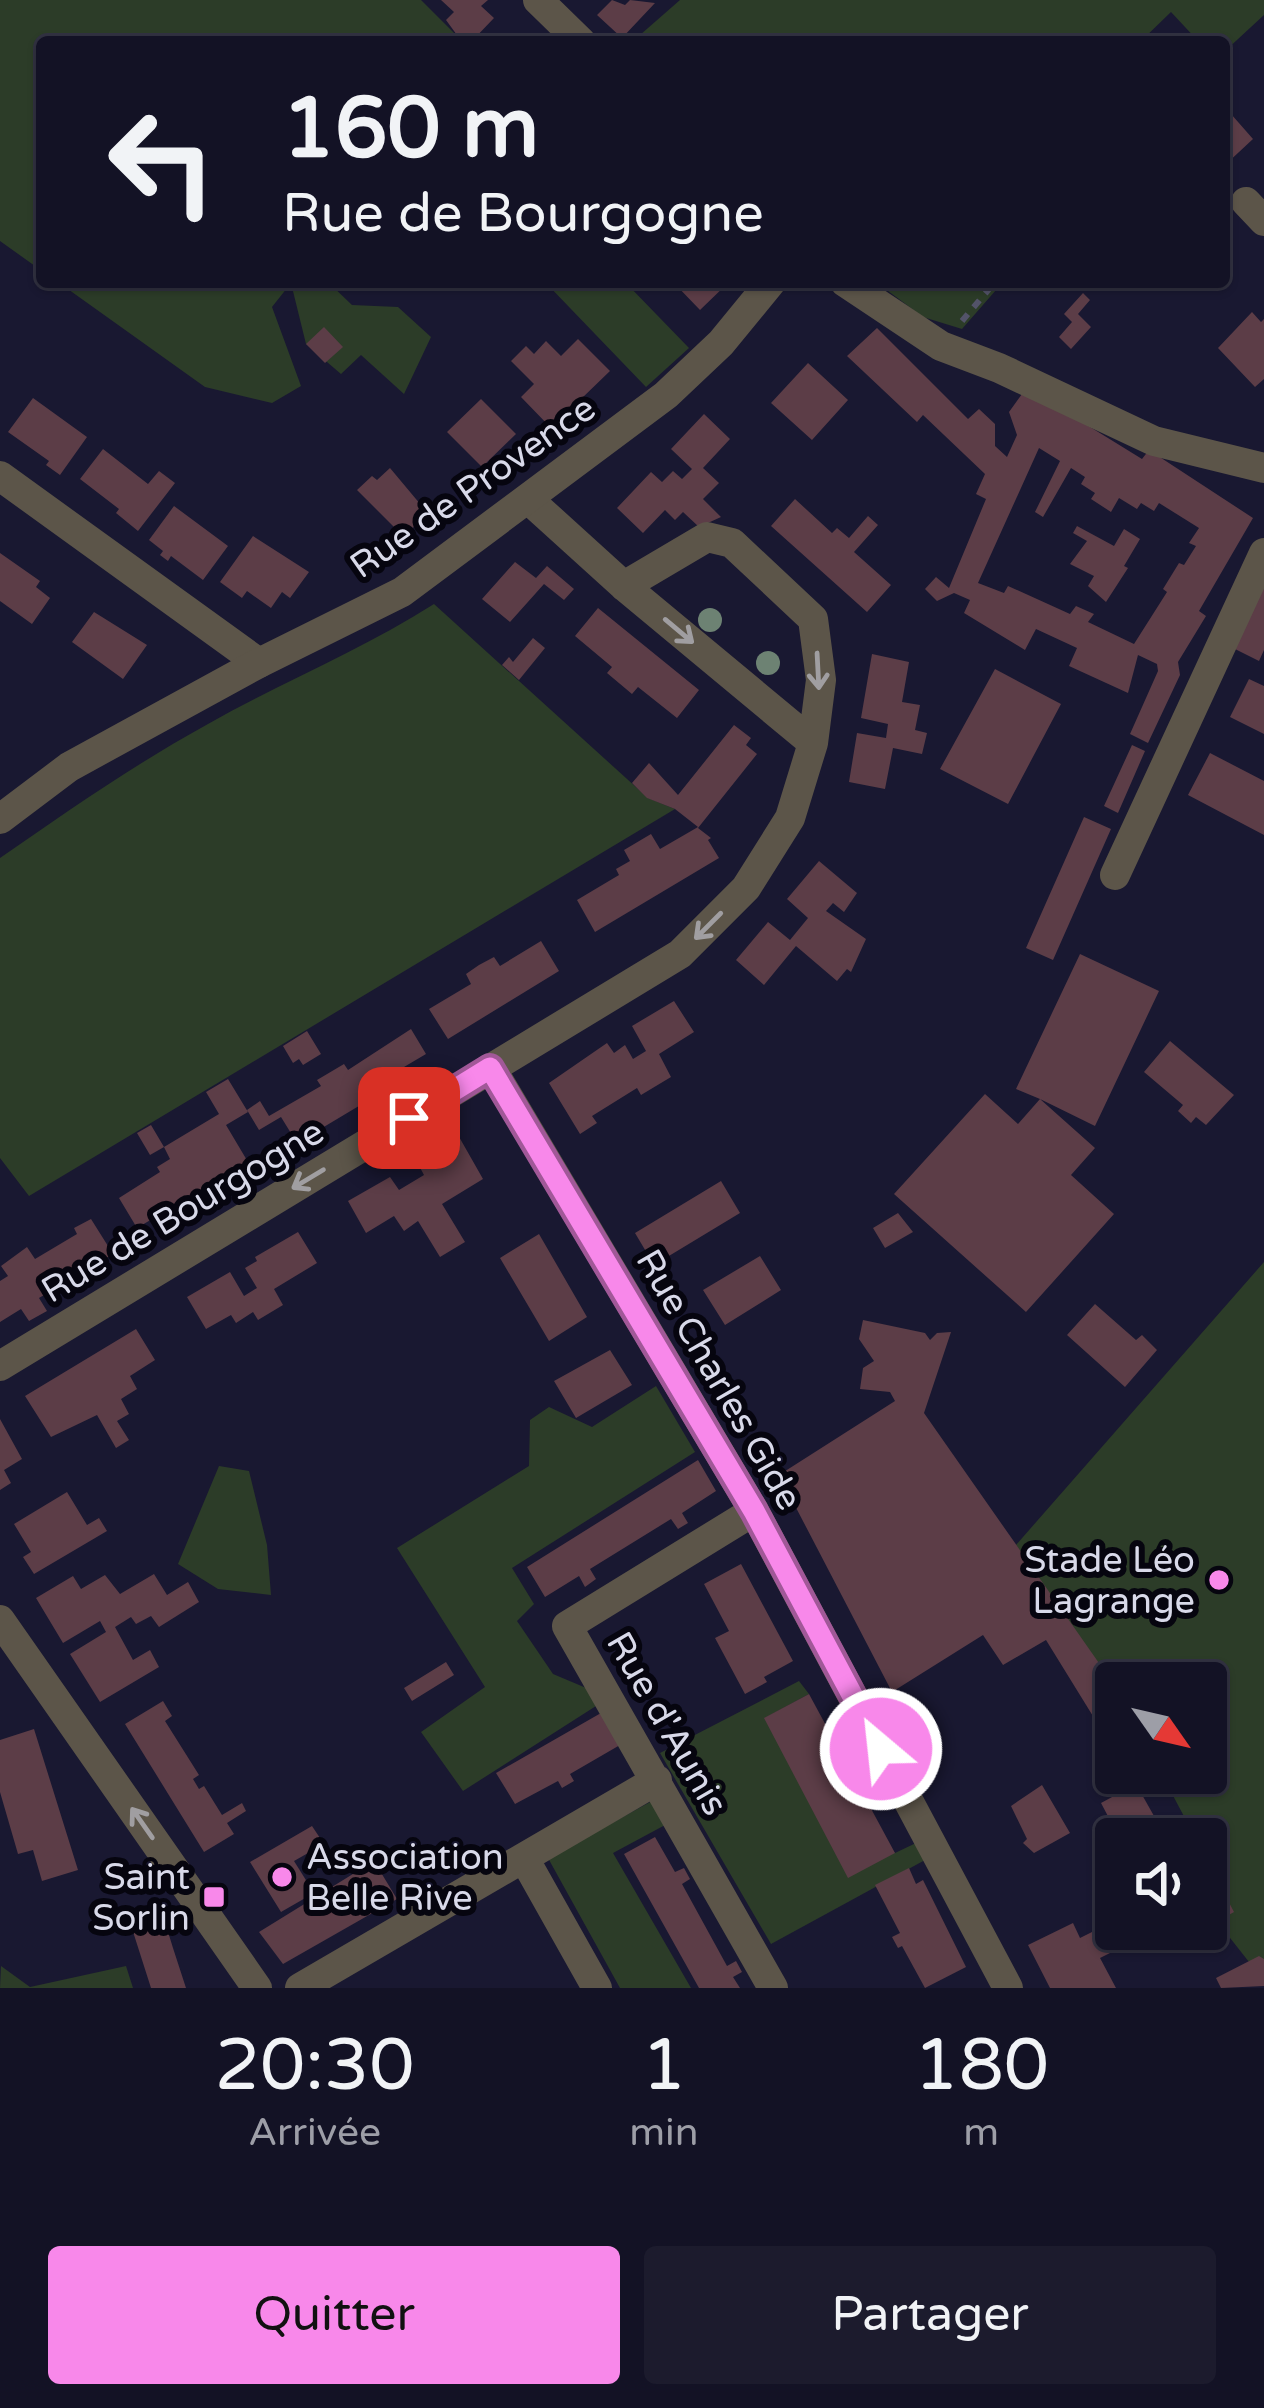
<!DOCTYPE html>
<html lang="fr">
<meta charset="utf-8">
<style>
:root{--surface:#131225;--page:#1c1b2d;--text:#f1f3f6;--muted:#9d9ea7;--line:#323242;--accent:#f888ea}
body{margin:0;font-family:"Varela Round",sans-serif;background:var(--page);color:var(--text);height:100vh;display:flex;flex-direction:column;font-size:45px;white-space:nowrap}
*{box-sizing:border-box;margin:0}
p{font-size:39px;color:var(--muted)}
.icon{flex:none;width:66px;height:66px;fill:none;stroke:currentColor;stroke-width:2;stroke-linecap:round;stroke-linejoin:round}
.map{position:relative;height:1988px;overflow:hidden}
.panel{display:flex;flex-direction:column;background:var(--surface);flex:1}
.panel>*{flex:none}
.hud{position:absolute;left:36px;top:36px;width:1194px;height:252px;border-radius:12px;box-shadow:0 3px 9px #0004,0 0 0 3px var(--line);background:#131225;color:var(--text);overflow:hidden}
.needle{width:78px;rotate:124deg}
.fabs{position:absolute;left:1095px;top:1662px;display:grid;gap:24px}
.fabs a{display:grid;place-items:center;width:132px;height:132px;border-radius:12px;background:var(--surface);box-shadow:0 3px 9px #0004,0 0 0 3px var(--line);font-size:60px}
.pin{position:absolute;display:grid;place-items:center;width:102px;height:102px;color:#fff;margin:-51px;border-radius:24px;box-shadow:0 6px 18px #0006}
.me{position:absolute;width:132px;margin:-66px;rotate:332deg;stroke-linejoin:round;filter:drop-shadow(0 0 9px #0008)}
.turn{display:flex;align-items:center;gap:42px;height:252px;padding:0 48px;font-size:54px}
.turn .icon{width:156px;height:156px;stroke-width:2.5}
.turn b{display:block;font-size:84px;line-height:102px}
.eta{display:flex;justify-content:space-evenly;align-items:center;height:204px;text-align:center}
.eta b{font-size:72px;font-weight:600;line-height:84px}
.button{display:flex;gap:24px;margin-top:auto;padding:24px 48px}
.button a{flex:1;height:138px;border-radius:12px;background:var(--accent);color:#111;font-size:48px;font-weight:600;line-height:138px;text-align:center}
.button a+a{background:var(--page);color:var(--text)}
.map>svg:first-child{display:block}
.green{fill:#2c3c28}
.building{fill:#5c3d47;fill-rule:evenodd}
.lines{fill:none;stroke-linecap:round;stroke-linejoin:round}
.path{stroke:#535369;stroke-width:6;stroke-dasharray:9 9;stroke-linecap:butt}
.minor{stroke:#5c5549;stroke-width:30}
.tertiary{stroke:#5c5549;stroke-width:30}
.tree{fill:#6d8273}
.oneway{stroke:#a09ea1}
.route-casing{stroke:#a15898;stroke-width:30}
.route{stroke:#f888ea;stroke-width:21}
.poi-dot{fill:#f888ea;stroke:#06050f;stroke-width:4.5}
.labels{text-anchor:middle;stroke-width:12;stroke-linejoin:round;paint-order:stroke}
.street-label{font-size:36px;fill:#d8d9e9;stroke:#06050f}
.poi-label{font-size:36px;fill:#d8d9e9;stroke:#06050f;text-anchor:end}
</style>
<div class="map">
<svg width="1264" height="1988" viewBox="0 0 1264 1988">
<rect width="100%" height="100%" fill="#191831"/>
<path class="green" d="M0 0H421L463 42H42V271L0 241Z
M680 0H1264V15L1224 52V42H1199L1171 12 1140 42H632Z
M58 282H328L352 305 398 307 431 337 404 394 361 355 341 374 306 344 291 283 272 307 301 386 272 403 205 387Z
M545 282H625L689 348 646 387Z
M876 282H1003L962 329 923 317Z
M434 604 648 798 675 809 29 1196 0 1158V858C68 811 135 764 208 724 282 682 362 650 434 604Z
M1264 1262V1981L1223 1929 1215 1874 1206 1857V1839H1196L1161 1773H1206V1683H1116V1695L1016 1545Z
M656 1386 695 1452 512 1568 534 1604 517 1621 553 1674 591 1690 596 1706 463 1791 421 1732 485 1687 397 1548 529 1466 530 1420 549 1407 592 1427Z
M219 1466 249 1471 267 1545 271 1595 218 1589 178 1564Z
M799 1681 809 1694 765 1718 895 1853 916 1843 925 1860 771 1944 660 1753Z
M652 1801 667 1824 613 1853 691 1988H620L548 1858Z
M1 1966 30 1987 126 1966 133 1988H0Z"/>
<path class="building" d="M441 0H488L481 6 494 18 471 42H462L446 20 454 12Z
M612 0 625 5 630 0 655 3 622 38 597 15Z
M1224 106 1253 139 1224 166Z
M673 282H729L700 310Z
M1083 293 1090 300 1078 314 1091 327 1071 349 1059 337 1072 322 1064 314Z
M1252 312 1261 322 1264 319V379L1255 387 1218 348Z
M324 327 343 347 325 363 306 344Z
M877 328 968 419 979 409 995 424V446L1007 457 1017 435 1009 412 1022 394 1035 393 1142 459 1149 450 1253 518 1199 611 1206 616 1178 662 1180 675 1148 743 1130 734 1158 671 1157 664 1138 655 1128 693 1069 666 1077 648 1036 629 1025 650 964 613 970 600 954 593 937 601 925 589 936 577 949 588 986 499 976 494 985 474 923 415 917 422 847 356ZM1039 448 1060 461 1035 512 1043 517 1071 468 1085 477 1081 484 1095 493 1091 499 1111 512 1119 498 1137 509 1141 503 1154 511 1159 503 1199 528 1189 543 1196 546 1184 565 1179 563 1163 589 1167 592 1134 644 1088 622 1094 614 1076 606 1070 614 1008 586 1004 593 978 583Z
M578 339 610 371 551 428 521 397 534 384 511 361 526 346 534 354 546 341 561 356Z
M808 363 848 400 812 440 771 403Z
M33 398 87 437 60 475 46 465 49 461 8 432Z
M481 399 516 434 482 467 447 432Z
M704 414 730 439 703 468 719 483 703 499 721 517 699 527 683 512 675 520 665 510 643 533 617 508 651 472 662 482 673 471 682 479 692 469 671 449Z
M103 449 148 484 159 471 175 483 138 531 116 513 119 509 80 479Z
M390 468 426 511 405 538 357 490 372 476 377 480Z
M795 499 832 533 837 528 849 538 868 516 878 525 854 552 891 585 867 612 771 526Z
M174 506 228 546 203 580 171 556 168 561 160 555 163 551 149 540Z
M1077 526 1114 546 1124 529 1140 539 1124 566 1128 568 1106 602 1088 586 1094 576 1070 564 1087 541 1073 533Z
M253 536 309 572 290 598 282 592 271 608 247 591 242 598 220 582Z
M0 553 40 581 36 587 50 598 32 624 0 601Z
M515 562 536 578 547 566 574 589 564 600 544 584 510 622 482 599Z
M1264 582V650L1259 661 1233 648Z
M598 608 699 690 677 718 638 687 632 694 607 673 612 667 575 636Z
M94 612 147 645 123 679 72 642Z
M533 638 545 648 519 680 502 665 509 657 513 662Z
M872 654 909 662 902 702 920 705 915 730 927 733 922 754 893 748 885 789 849 782 857 733 886 738 888 724 861 718Z
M995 669 1061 704 1008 804 940 769Z
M1249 679 1264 686V734L1230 717Z
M734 725 751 738 746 745 757 754 698 828 711 838 708 840 719 858 595 932 577 900 619 875 616 869 630 861 624 850 651 834 660 849 698 827 675 809 647 798 632 783 649 763 678 795Z
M1132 745 1145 751 1118 813 1104 806Z
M1210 753 1264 781V835L1188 795Z
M1084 817 1111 829 1053 960 1026 948Z
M819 861 857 893 844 912 833 903 826 911 866 939 851 972 847 969 837 981 796 946 764 985 736 960 768 922 790 940 808 918 787 899Z
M541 941 559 971 448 1039 429 1009 471 984 466 974 479 965 494 957 500 966Z
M1080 954 1159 991 1095 1126 1040 1099 1095 1148 1071 1175 1114 1214 1026 1312 894 1194 985 1094 1018 1124 1040 1099 1016 1089Z
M674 1001 694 1032 659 1054 671 1077 641 1095 637 1088 592 1116 597 1123 580 1134 549 1083 607 1043 614 1053 625 1045 633 1059 646 1051 632 1026Z
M411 1029 426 1054 404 1067 409 1076 297 1143 281 1117 259 1130 247 1110 260 1101 269 1116 321 1086 317 1080 344 1064 348 1070Z
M307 1031 321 1054 303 1065 299 1059 293 1063 283 1046Z
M1170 1041 1234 1095 1206 1125 1196 1117 1191 1123 1178 1111 1183 1105 1144 1072Z
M228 1079 248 1112 226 1125 248 1162 192 1195 204 1214 191 1222 179 1203 137 1228 119 1198 160 1172 157 1167 170 1159 164 1147 219 1114 206 1092Z
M151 1125 164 1147 150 1155 137 1133Z
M458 1135 483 1179 442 1204 465 1242 440 1257 418 1221 404 1231 394 1216 366 1233 348 1201 390 1177 399 1190 424 1175 416 1160Z
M721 1181 740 1213 654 1265 635 1233Z
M898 1213 913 1232 885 1248 873 1228Z
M91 1219 113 1254 39 1298 47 1311 29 1321 21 1309 0 1322V1281L8 1276 1 1266 27 1247 35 1259 77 1234 74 1228Z
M298 1232 317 1263 274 1289 283 1305 258 1320 253 1312 236 1323 231 1315 206 1329 187 1297 230 1272 244 1296 257 1288 245 1268 257 1261 255 1257Z
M539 1234 587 1317 549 1341 500 1258Z
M760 1256 781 1290 725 1325 703 1290Z
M1095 1304 1136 1340 1142 1335 1157 1350 1125 1387 1067 1335Z
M863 1320 925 1333 930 1340 937 1333 951 1332 924 1413 1108 1676 1116 1690V1727L1104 1734 1046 1640 1003 1665 983 1635 892 1692 779 1475 895 1401 890 1392 860 1389 863 1368 874 1361 859 1339Z
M136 1329 155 1360 130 1376 137 1389 121 1399 129 1414 117 1421 129 1440 116 1448 97 1415 51 1437 25 1396Z
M610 1350 632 1385 576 1418 554 1381Z
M0 1419 22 1459 4 1470 11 1483 0 1490Z
M698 1460 716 1491 682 1513 688 1523 678 1529 671 1519 590 1569 596 1579 585 1587 579 1576 545 1597 527 1567Z
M67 1492 87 1525 99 1518 107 1531 34 1574 23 1557 31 1552 14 1524Z
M741 1564 793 1661 764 1677 767 1682 745 1694 715 1638 729 1631 704 1584Z
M154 1574 167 1595 188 1582 199 1602 159 1627 151 1616 136 1624 131 1617 115 1627 133 1660 150 1650 159 1667 100 1702 70 1654 106 1632 100 1621 63 1643 36 1598 73 1576 81 1589 105 1575 120 1594Z
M446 1662 454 1675 412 1701 404 1688Z
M809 1694 895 1853 848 1878 764 1718Z
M163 1701 172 1716 165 1721 199 1775 193 1779 199 1789 204 1786 222 1815 242 1803 246 1811 227 1823 234 1834 204 1852 125 1724Z
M601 1713 620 1745 570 1774 574 1781 562 1788 558 1781 515 1804 496 1773Z
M34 1729 78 1870 42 1881 33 1850 18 1854 0 1792V1740Z
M1136 1784 1163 1832 1186 1820 1197 1839H1120L1101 1803Z
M1042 1785 1070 1833 1034 1853 1023 1843 1027 1839 1011 1806Z
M312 1826 324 1844 294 1861 314 1893 281 1912 250 1862Z
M655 1837 675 1872 684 1868 690 1879 682 1884 727 1966 736 1961 742 1972 733 1977 740 1988H699L624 1854Z
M374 1861 397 1899 283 1964 259 1932Z
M909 1868 916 1884 923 1880 966 1967 925 1988 902 1946 898 1948 892 1937 900 1933 875 1885Z
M1224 1893 1234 1912 1206 1928V1903Z
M160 1906 173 1948 186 1988H151L128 1916Z
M1073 1923 1080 1938 1098 1929 1110 1953 1100 1958 1116 1988H1050L1028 1945Z
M1259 1956 1264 1959V1986L1221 1988 1216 1978Z"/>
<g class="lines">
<path class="path" d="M962 321 995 282"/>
<path class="minor" d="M538 0 581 42
M1246 202 1264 221
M0 476 259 663
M624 586 707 537 732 543 813 619 821 680 813 743
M1115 875 1264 553
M491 1068 754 1511 1008 1988
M0 1366 680 954 746 888 790 818 813 743 624 586 528 499
M754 1511 567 1626 773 1988
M0 1620 257 1988
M525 1860 597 1988
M300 1988 657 1780"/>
<path class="tertiary" d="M845 282 941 346 999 368 1154 441 1264 468
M0 819 69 767 259 663 402 592 666 395 721 343 771 282"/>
</g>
<g class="tree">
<circle cx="710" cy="620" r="12"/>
<circle cx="768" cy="663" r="12"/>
</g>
<defs><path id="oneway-shaft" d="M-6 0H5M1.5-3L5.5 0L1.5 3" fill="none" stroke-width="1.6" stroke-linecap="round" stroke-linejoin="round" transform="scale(3)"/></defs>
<g class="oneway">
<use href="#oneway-shaft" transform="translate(679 631) rotate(40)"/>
<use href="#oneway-shaft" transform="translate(818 671) rotate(87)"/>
<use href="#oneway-shaft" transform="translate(708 926) rotate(135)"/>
<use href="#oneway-shaft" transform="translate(308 1179) rotate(149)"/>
<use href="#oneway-shaft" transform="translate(142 1823) rotate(-125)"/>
</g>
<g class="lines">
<defs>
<path id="route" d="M409 1118 490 1068 754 1511 881 1749"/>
</defs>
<use href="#route" class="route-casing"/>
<use href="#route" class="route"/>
</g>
<g class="poi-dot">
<circle cx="1219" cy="1580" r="12"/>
<circle cx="282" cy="1877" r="12"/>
<rect x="202" y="1885" width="24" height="24" rx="6"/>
</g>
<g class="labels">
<g class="street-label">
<text transform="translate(472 486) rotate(-35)" y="13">Rue de Provence</text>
<text transform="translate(182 1210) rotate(-31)" y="13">Rue de Bourgogne</text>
<text transform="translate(720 1379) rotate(60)" y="13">Rue Charles Gide</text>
<text transform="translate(668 1723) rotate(60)" y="13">Rue d'Aunis</text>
</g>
<g class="poi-label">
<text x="1195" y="1572">Stade Léo<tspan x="1195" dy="41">Lagrange</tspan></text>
<text x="306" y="1869" text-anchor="start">Association<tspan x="306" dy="41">Belle Rive</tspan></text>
<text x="190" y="1889">Saint<tspan x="190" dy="41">Sorlin</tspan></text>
</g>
</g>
</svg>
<div class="fabs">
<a><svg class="needle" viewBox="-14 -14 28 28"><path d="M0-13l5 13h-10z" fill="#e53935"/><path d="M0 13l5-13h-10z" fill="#9d9ea7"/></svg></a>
<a><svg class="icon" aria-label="sound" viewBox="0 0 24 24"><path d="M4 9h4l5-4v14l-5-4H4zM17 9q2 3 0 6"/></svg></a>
</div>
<div class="pin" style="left:409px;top:1118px;background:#d93025"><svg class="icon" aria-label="arrive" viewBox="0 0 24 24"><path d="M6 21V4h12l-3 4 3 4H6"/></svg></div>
<svg class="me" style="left:881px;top:1749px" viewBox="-20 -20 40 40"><circle r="17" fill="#f888ea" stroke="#fff" stroke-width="3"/><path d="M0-11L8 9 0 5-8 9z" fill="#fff"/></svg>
<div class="hud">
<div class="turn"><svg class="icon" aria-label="left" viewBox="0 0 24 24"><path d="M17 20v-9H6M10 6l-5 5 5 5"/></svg><div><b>160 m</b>Rue de Bourgogne</div></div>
</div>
</div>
<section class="panel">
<div class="eta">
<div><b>20:30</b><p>Arrivée</p></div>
<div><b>1</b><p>min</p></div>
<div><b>180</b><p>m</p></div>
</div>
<div class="button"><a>Quitter</a><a>Partager</a></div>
</section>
